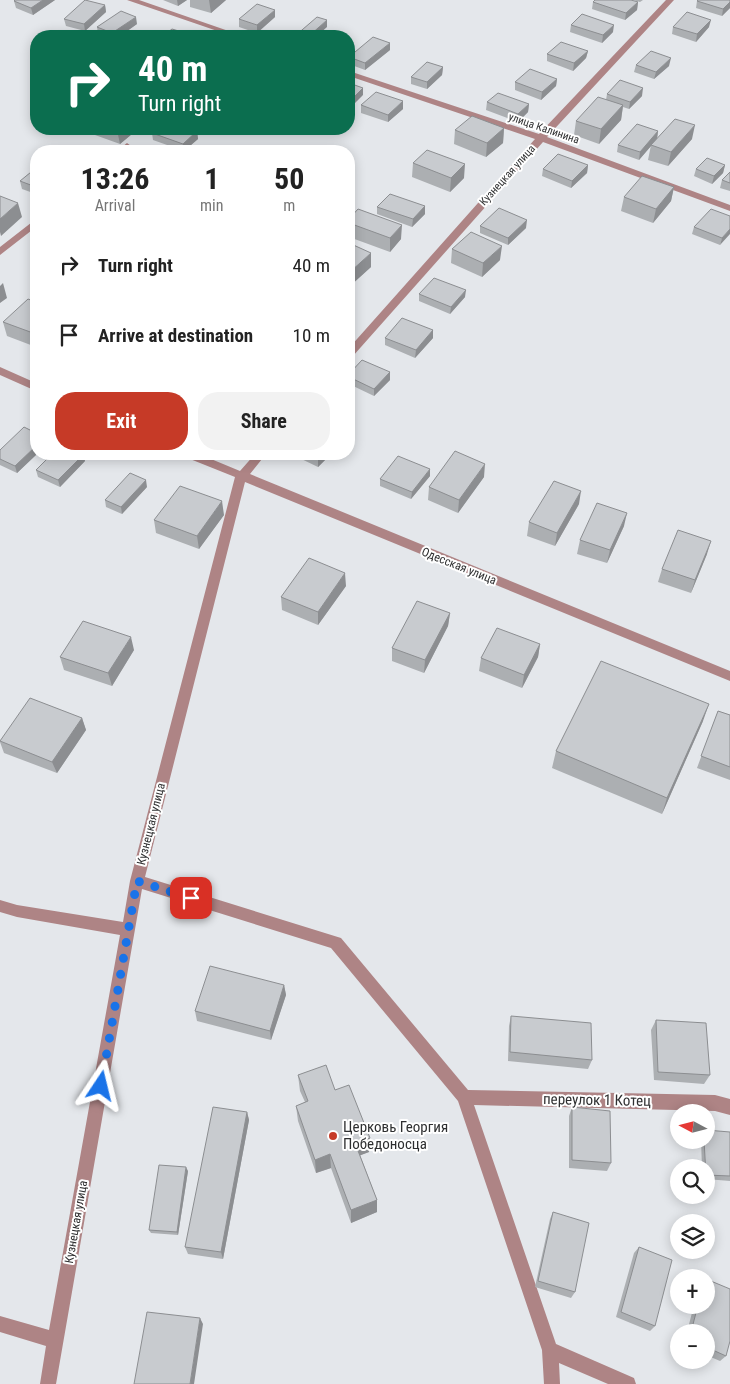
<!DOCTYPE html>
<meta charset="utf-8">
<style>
:root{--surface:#fff;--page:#f2f2f2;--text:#222;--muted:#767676;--accent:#c63a27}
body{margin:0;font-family:"Roboto Condensed",sans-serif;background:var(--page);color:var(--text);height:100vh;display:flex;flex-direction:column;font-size:19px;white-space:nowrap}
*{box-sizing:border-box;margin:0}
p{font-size:16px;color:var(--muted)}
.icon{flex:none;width:28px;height:28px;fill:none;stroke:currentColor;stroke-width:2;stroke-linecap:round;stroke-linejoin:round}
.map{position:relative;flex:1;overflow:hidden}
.side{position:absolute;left:30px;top:145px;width:325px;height:315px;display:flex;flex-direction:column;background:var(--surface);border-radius:20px;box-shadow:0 2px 12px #0003}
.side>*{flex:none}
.top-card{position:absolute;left:30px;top:30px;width:325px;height:105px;border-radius:20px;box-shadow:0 2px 12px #0003;background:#0b6e4f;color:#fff;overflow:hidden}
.needle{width:32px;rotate:277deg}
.fabs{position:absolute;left:670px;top:1104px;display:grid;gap:10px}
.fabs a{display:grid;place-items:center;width:45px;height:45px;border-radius:50%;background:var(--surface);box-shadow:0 2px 12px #0003;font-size:25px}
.pin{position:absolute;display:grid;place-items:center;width:42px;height:42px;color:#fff;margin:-21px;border-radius:10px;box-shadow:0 2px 8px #0006}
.me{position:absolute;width:55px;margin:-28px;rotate:10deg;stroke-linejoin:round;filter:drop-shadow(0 0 4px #0008)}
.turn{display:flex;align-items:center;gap:18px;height:105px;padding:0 25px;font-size:22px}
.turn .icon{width:65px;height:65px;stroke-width:2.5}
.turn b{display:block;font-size:35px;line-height:42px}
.eta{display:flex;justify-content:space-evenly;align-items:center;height:85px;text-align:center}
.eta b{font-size:30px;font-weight:700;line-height:35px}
.button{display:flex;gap:10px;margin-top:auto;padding:10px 25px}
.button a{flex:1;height:58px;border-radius:20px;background:var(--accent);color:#fff;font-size:20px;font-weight:700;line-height:58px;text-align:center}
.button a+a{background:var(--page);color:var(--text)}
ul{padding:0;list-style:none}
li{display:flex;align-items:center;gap:15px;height:70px;padding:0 25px}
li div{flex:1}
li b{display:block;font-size:19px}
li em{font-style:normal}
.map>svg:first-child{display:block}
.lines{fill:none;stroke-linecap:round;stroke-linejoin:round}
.minor{fill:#ae8485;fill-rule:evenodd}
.wall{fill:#acafb2}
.shaded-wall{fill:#8c8e91}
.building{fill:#c8cbcf;stroke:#8c8e91}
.route{stroke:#1a73e8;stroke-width:9;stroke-dasharray:0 16.2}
.poi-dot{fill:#c63a27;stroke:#fff;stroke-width:2}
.labels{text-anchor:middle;stroke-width:4;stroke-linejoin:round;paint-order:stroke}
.far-street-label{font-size:11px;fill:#2e2f30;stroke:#fff}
.street-label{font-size:12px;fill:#2e2f30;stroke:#fff}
.near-street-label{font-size:15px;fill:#2e2f30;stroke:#fff}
.near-poi-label{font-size:15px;fill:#2e2f30;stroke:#fff;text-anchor:start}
</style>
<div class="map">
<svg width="730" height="1384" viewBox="0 0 730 1384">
<rect width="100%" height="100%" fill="#e4e7eb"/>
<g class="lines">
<path class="minor" d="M127 0H139L243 36H232Z
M666 0H674L547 137 730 205V211L543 142 353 356 349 357V348L535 139 349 76V71L539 134Z
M127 143 131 146 126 151H117Z
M36 219V227L0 255V247Z
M0 367 36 383V391L0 375Z
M184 454H199L240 471 255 454H266L250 474 730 671V681L245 482 145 877 341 938 468 1090 715 1095 730 1099V1115L715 1111 474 1105 556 1344 634 1378 636 1384H608L559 1363 560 1384H544L542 1350 458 1101 331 948 142 889 56 1384H40L46 1346 0 1332V1316L49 1330 120 935 17 917 0 912V900L17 905 123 922 130 881 235 477 185 457Z"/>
</g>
<path class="wall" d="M15 0H55L33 15 16 8 14 1Z
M163 0H187L178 6Z
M190 0H226L211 13 190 7Z
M633 0H643L640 2Z
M730 0V8L722 16 696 8 697 1Z
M593 2H638L637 10 625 20 592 9Z
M105 5 106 12 85 31 66 26 64 19Z
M275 17 257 33 239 27V19Z
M137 24 120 36H104L98 34 97 27Z
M571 25 613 32 602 43 570 32Z
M673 27H709L696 42 672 34Z
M390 50 365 70 349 64V56Z
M588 51 586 58 573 71 547 61V54Z
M636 65 669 66 654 79 634 72Z
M443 67 442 75 427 89 411 84V77Z
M557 79 556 86 541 100 515 90V82Z
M607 94 642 96 629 109 623 107 621 120 599 144 574 135 576 121 606 100Z
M487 102 529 104 528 112 518 122 486 110Z
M361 105 403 109 388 122 361 113Z
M504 128 503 143 486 157 454 144 455 130Z
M94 129H138L120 144 95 135Z
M197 131 198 139 184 151 153 140 152 133Z
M658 131 657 139 639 160 617 152 618 145Z
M692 139 668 166 648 160 651 145Z
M413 163 464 178 450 192 412 177Z
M588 165 587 173 571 188 542 176 543 169Z
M725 165 723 173 712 184 694 176 696 169Z
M36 168V194L22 189 20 181Z
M730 172V191L720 188 722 180Z
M674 187 671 201 653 223 621 211 624 197Z
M425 206V214L412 227 377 214V207Z
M730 216 720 245 692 234 694 227Z
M349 219 401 239 390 252 349 237Z
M480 226 526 228 508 245 480 233Z
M349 243 371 267 350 286H349Z
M452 249 500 260 482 277 451 263Z
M419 294 465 297 450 314 419 301Z
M36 302V347L7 336 3 322Z
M433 330V338L415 358 385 345V338Z
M390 372V380L374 396 349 384V374Z
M0 450 36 454H37L17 473 0 465Z
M291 454H331L318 467Z
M85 461 60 487 38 477 36 470Z
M430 476 411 499 380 486V479Z
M484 477 458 513 428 500 429 487Z
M147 487 122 514 106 507 105 500Z
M579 504 555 546 527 536 529 522Z
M224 515 199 549 156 533 154 520Z
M624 526 607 563 577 554 580 540Z
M707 554 691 593 658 582 662 569Z
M346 586 318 625 282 610 281 597Z
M450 613 448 626 424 673 392 661V648Z
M540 644 538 657 522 688 479 671 481 658Z
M134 650 112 686 64 670 60 657Z
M718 711 730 715V780L697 768Z
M82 718 86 730 57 773 4 753 0 742V740Z
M703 721 662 814 552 768 556 751Z
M284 985 286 995 271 1040 197 1021 195 1011Z
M511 1016 592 1060 588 1069 508 1061 509 1026Z
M656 1020 710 1075 704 1084 654 1080 651 1030Z
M298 1075 335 1090 370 1138 369 1152 360 1155 377 1200V1212L351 1223 331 1168 316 1173 298 1121 296 1106 305 1102 300 1091Z
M572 1107 611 1163 607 1171 569 1168V1116Z
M247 1112 249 1120 223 1259 188 1254 185 1247Z
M730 1132V1181L706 1179V1168H702L701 1140H706Z
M188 1171 178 1235 151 1233 149 1230Z
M553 1212 575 1292 571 1298 535 1287 550 1219Z
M639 1247 655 1326 650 1331 616 1317 634 1253Z
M694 1305H706L726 1356 720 1361 706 1355V1332H687Z"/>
<path class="shaded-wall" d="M43 0H55L33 15 31 8Z
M177 0H187L178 6Z
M209 0H226L211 13Z
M638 2 637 10 625 20 626 13Z
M730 2V8L722 16 723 9Z
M105 5 106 12 85 31 84 24Z
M275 10V17L257 33V25Z
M136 17 137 24 120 36H113L112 33Z
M327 20V27L317 36H309Z
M711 20 709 27 696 42 697 34Z
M614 25 613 32 602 43 603 35Z
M390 43V50L365 70V63Z
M588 51 586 58 573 71 574 63Z
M671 58 669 66 654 79 656 72Z
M443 67 442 75 427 89V82Z
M557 79 556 86 541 100 542 92Z
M363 88V95L350 108V101Z
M643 88 642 96 629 109 630 102Z
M403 101V109L388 122V115Z
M529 104 528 112 518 122V114Z
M623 105 621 120 599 144 601 129Z
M695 125 692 139 668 166 671 152Z
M504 128 503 143 486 157 487 143Z
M119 129H138L120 144 117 130Z
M197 131 198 139 184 151 183 144Z
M658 131 657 139 639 160 640 152Z
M465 164 464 178 450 192 451 178Z
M588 165 587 173 571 188 572 181Z
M725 165 723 173 712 184 714 176Z
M674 187 671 201 653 223 656 209Z
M18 203 22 217 1 236 0 232V219Z
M425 206V214L412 227 413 219Z
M527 220 526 228 508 245V238Z
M402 225 401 239 390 252V238Z
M730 229V234L720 245 722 238Z
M502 246 500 260 482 277 483 263Z
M371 253V267L350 286V272Z
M3 283 7 298 0 303V286Z
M466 290 465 297 450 314 451 307Z
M36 330V347L33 333Z
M433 330V338L415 358 416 350Z
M390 372V380L374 396V389Z
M36 446V454H37L17 473 15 466Z
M84 454 85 461 60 487 58 480Z
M318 454H331L318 467Z
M485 464 484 477 458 513 459 500Z
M430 469V476L411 499 412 492Z
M146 480 147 487 122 514 121 507Z
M581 491 579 504 555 546 557 533Z
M222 501 224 515 199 549 197 536Z
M627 513 624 526 607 563 610 550Z
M711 541 707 554 691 593 695 580Z
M345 573 346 586 318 625V612Z
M450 613 448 626 424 673 425 660Z
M131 637 134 650 112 686 108 673Z
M540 644 538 657 522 688 524 675Z
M709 704 703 721 662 814 667 798Z
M82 718 86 730 57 773 52 762Z
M284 985 286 995 271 1040 270 1031Z
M247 1112 249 1120 223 1259 221 1252Z
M370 1138 369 1152 356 1157 355 1143Z
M330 1154 331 1168 316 1173 315 1160Z
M186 1167 188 1171 178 1235 177 1232Z
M377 1200V1212L351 1223V1210Z
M200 1318 203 1324 194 1384H190Z"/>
<path class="building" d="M15 0H43L31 8 14 1Z
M85 0 105 5 84 24 64 19Z
M595 0H631L638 2 626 13 593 2Z
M698 0H730V2L723 9 697 1Z
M257 4 275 10 257 25 239 19Z
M121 11 136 17 112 33 97 27Z
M687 12 711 20 697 34 673 27Z
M582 14 614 25 603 35 571 25Z
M317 17 327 20 309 36H295Z
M172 29 192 35 190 36H163Z
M319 33 328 36H314Z
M373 37 390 43 365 63 349 57Z
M561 42 588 51 574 63 547 54Z
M651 51 671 58 656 72 636 65Z
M427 62 443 67 427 82 411 77Z
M530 69 557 79 542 92 515 82Z
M620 80 643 88 630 102 607 94Z
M349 83 363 88 350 101 349 100Z
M376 92 403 101 388 115 361 105Z
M498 93 529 104 518 114 487 102Z
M598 97 623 105 601 129 576 121Z
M472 116 504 128 487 143 455 130Z
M675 119 695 125 671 152 651 145Z
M637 124 658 131 640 152 618 145Z
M157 129H190L197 131 183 144 152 133Z
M427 150 465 164 451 178 413 163Z
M558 154 588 165 572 181 543 169Z
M707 158 725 165 714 176 696 169Z
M36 168V187L20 181Z
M730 172V183L722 180Z
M642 176 674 187 656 209 624 197Z
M390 194 425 206 413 219 377 207Z
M0 196 18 203 0 219Z
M499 208 527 220 508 238 480 226Z
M358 209 402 225 390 238 349 223V219Z
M711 209 730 216V229L722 238 694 227Z
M471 232 502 246 483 263 452 249Z
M349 243 371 253 350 272H349Z
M434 278 466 290 451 307 419 294Z
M28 299 36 302V330L33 333 3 322Z
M402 318 433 330 416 350 385 338Z
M362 360 390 372 374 389 349 377V374Z
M24 427 36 433V446L15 466 0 459V450Z
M455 451 485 464 459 500 429 487Z
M52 454H84L58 480 36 470Z
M398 456 430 469 412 492 380 479Z
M130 473 146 480 121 507 105 500Z
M554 481 581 491 557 533 529 522Z
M180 486 222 501 197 536 154 520Z
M597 503 627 513 610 550 580 540Z
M678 530 711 541 695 580 662 569Z
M309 558 345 573 318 612 281 597Z
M417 601 450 613 425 660 392 648Z
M83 621 131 637 108 673 60 657Z
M497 628 540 644 524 675 481 658Z
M601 661 709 704 667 798 556 751Z
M30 698 82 718 52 762 0 741Z
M718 711 730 715V767L701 756Z
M210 966 284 985 270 1031 195 1011Z
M511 1016 591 1023 592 1060 510 1052Z
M656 1020 706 1023 710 1075 658 1072Z
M326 1065 335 1090 349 1085 370 1138 355 1143 377 1200 351 1210 330 1154 315 1160 296 1106 308 1101 298 1075Z
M213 1107 247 1112 221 1252 185 1247Z
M572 1107 610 1111 611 1163 572 1160Z
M706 1130 730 1132V1176L706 1175 704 1140H706Z
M159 1165 186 1167 177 1232 149 1230Z
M553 1212 589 1223 575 1292 538 1281Z
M639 1247 672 1260 655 1326 621 1312Z
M706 1279 730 1289V1341L726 1356 706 1347V1332H691L698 1305H706Z
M147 1312 200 1318 190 1384H134Z"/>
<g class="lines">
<path class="route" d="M101 1086 137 881 191 898"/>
</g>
<circle class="poi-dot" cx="333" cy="1136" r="5"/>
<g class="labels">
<g class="far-street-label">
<text transform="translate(544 128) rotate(19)" y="4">улица Калинина</text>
<text transform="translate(507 175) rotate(-48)" y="4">Кузнецкая улица</text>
</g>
<g class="street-label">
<text transform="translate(459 566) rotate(22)" y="4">Одесская улица</text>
<text transform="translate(151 824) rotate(-76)" y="4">Кузнецкая улица</text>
<text transform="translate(76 1222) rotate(-80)" y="4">Кузнецкая улица</text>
</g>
<g class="near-street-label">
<text transform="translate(597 1100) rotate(1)" y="5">переулок 1 Котец</text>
</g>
<g class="near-poi-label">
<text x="343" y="1132">Церковь Георгия<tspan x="343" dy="17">Победоносца</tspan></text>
</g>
</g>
</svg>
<div class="fabs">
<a><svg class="needle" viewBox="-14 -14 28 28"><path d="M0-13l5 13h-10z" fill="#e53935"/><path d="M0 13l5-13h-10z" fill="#767676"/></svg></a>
<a><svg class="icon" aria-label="search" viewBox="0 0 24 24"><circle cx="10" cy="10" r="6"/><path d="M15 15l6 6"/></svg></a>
<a><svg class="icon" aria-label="layers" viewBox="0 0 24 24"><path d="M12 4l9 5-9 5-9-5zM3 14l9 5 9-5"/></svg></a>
<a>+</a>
<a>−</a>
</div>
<div class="pin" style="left:191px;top:898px;background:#d93025"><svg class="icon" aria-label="arrive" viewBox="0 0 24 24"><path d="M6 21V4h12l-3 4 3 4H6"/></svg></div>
<svg class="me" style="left:101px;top:1086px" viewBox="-20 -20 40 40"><path d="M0-17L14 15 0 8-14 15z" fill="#1a73e8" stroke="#fff" stroke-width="4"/></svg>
<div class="top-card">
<div class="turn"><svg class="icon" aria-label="right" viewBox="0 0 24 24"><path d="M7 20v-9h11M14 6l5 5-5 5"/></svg><div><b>40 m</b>Turn right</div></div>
</div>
<section class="side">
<div class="eta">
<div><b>13:26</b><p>Arrival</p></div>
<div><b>1</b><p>min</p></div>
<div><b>50</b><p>m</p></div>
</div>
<ul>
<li><svg class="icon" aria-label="right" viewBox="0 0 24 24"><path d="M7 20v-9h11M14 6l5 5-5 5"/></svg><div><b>Turn right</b></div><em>40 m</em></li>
<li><svg class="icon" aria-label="arrive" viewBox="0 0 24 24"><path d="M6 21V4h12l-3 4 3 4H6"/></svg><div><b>Arrive at destination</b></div><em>10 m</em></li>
</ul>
<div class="button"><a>Exit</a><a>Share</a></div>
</section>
</div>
